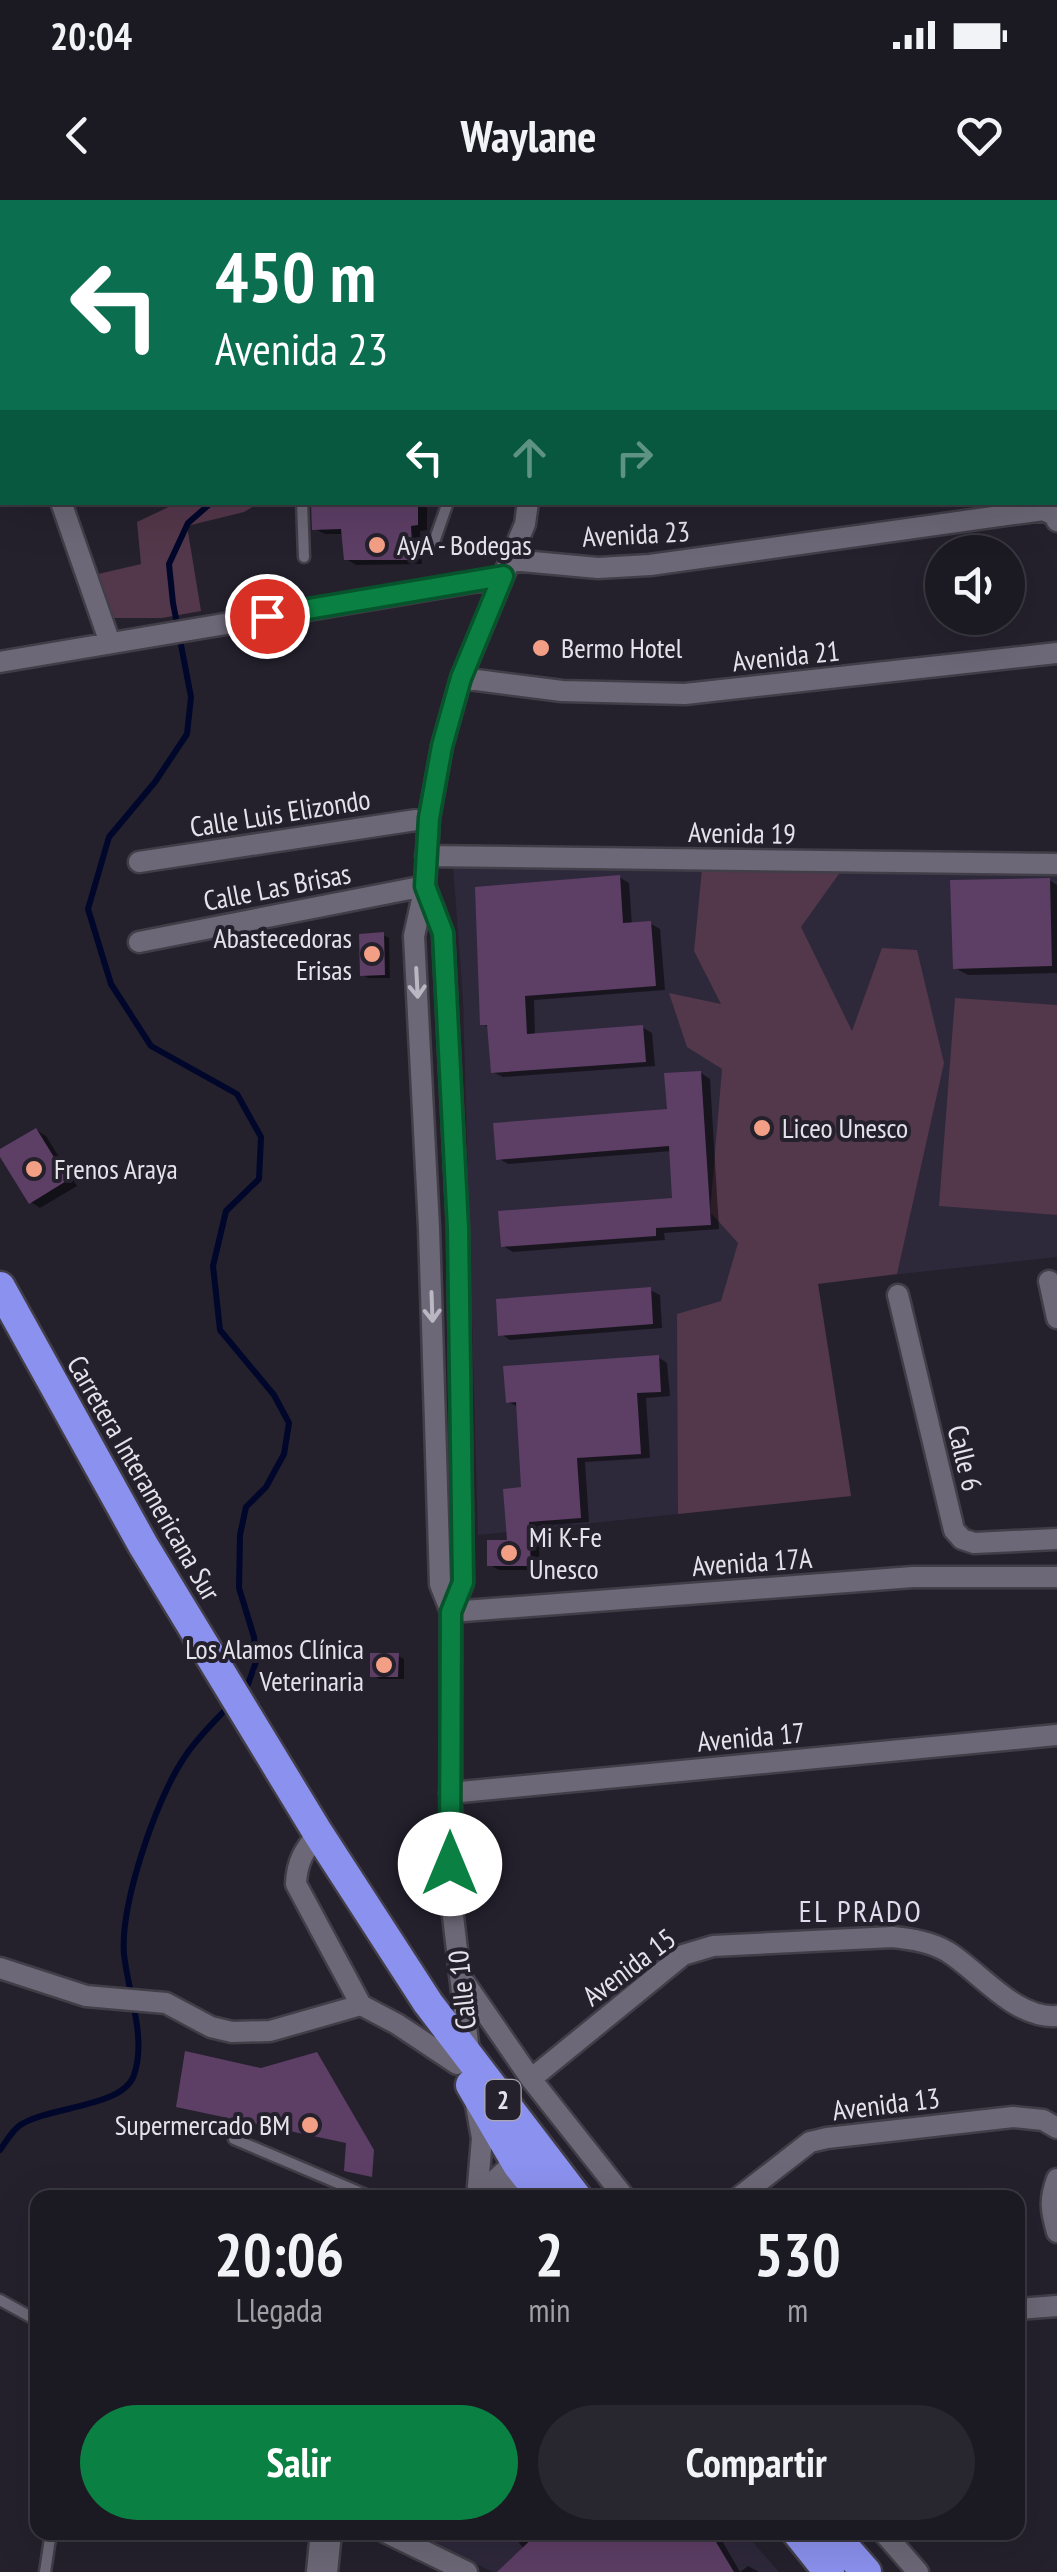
<!DOCTYPE html>
<html lang="es">
<meta charset="utf-8">
<style>
:root{--surface:#1b1922;--page:#28262f;--text:#f1f3f6;--muted:#a0a0a5;--line:#393840;--accent:#0b8043}
body{margin:0;font-family:"PT Sans Narrow",sans-serif;background:var(--page);color:var(--text);height:100vh;display:flex;flex-direction:column;font-size:38px;white-space:nowrap}
*{box-sizing:border-box;margin:0}
p{font-size:32px;color:var(--muted)}
.icon{flex:none;width:55px;height:55px;fill:none;stroke:currentColor;stroke-width:2;stroke-linecap:round;stroke-linejoin:round}
.map{position:relative;flex:1;overflow:hidden}
.panel{position:absolute;left:30px;top:1990px;width:995px;height:350px;display:flex;flex-direction:column;background:var(--surface);border-radius:20px;box-shadow:0 10px 40px #0002,0 0 0 2px var(--line)}
.panel>*{flex:none}
.banner{position:absolute;left:0px;top:0px;width:1058px;height:305px;box-shadow:0 10px 40px #0002,0 0 0 2px var(--line);background:#0b6e4f;color:#fff;overflow:hidden}
.buttons{position:absolute;left:925px;top:335px;display:grid;gap:20px}
.buttons a{display:grid;place-items:center;width:100px;height:100px;border-radius:50%;background:var(--surface);box-shadow:0 10px 40px #0002,0 0 0 2px var(--line);font-size:50px}
.pin{position:absolute;display:grid;place-items:center;width:85px;height:85px;color:#fff;margin:-42px;border:5px solid #fff;border-radius:50%;box-shadow:0 2px 10px #0007}
.me{position:absolute;width:110px;margin:-55px;rotate:0deg;stroke-linejoin:round;filter:drop-shadow(0 0 8px #0008)}
.turn{display:flex;align-items:center;gap:35px;height:210px;padding:0 50px;font-size:45px}
.turn .icon{width:130px;height:130px;stroke-width:2.5}
.turn b{display:block;font-size:70px;line-height:85px}
.lanes{display:flex;align-items:center;height:95px;padding:0 50px;background:#0003;justify-content:center;gap:50px;direction:ltr}
.lanes .off{opacity:.35}
.eta{display:flex;justify-content:space-evenly;align-items:center;height:170px;text-align:center}
.eta b{font-size:60px;font-weight:800;line-height:70px}
.button{display:flex;gap:20px;margin-top:auto;padding:20px 50px}
.button a{flex:1;height:115px;border-radius:60px;background:var(--accent);color:#fff;font-size:40px;font-weight:800;line-height:115px;text-align:center}
.button a+a{background:var(--page);color:var(--text)}
.status{display:flex;justify-content:space-between;align-items:center;height:70px;padding:0 50px;background:var(--surface);direction:ltr}
.status svg{height:28px;fill:currentColor}
header{display:flex;justify-content:space-between;align-items:center;height:130px;padding:0 50px;background:var(--surface);font-size:45px;font-weight:800}
.map>svg:first-child{display:block}
.built{fill:#2e283b}
.green{fill:#53374a}
.shadow{fill:#0007}
.lines{fill:none;stroke-linecap:round;stroke-linejoin:round}
.stream{stroke:#00072a;stroke-width:6}
.river{stroke:#00072a;stroke-width:35}
.building{fill:#5d3e65}
.lane-casing{stroke:#423e48;stroke-width:15}
.street-casing{stroke:#423e48;stroke-width:25}
.secondary-casing{stroke:#423e48;stroke-width:35}
.highway-casing{stroke:#423e48;stroke-width:35}
.lane{stroke:#6c6877;stroke-width:10}
.street{stroke:#6c6877;stroke-width:20}
.secondary{stroke:#6c6877;stroke-width:30}
.highway{stroke:#8b91ee;stroke-width:30}
.oneway{stroke:#bbb7c2}
.route-casing{stroke:#07532c;stroke-width:25}
.route{stroke:#0b8043;stroke-width:18}
.poi-dot{fill:#f39f85;stroke:#24212d;stroke-width:4}
.labels{text-anchor:middle;stroke-width:8;stroke-linejoin:round;paint-order:stroke}
.shield{fill:#24212d;stroke:#aba8b2;stroke-width:2.5}
.shield-label{font-size:25px;font-weight:bold;fill:#e5e2eb}
.street-label{font-size:28px;fill:#e5e2eb;stroke:#24212d}
.poi-label{font-size:28px;fill:#e5e2eb;stroke:#24212d;text-anchor:start}
.neighbourhood-label{font-size:30px;letter-spacing:2.5px;fill:#e1dced;stroke:#24212d}
</style>
<div class="status"><b>20:04</b><svg viewBox="0 0 49 12"><path d="M0 12V9h3v3zM5 12V6h3v6zM10 12V3h3v9zM15 12V0h3v12zM26 1h20v11H26zM47 4h2v5h-2z"/></svg></div>
<header><svg class="icon" aria-label="back" viewBox="0 0 24 24"><path d="M15 5l-7 7 7 7"/></svg>Waylane<svg class="icon" aria-label="heart" viewBox="0 0 24 24"><path d="M12 20l-8-8c-3-5 5-10 8-4 3-6 11-1 8 4z"/></svg></header>
<div class="map">
<svg width="1057" height="2372" viewBox="0 0 1057 2372">
<rect width="100%" height="100%" fill="#24212d"/>
<path class="built" d="M453 666 1057 675V1057L818 1083 851 1296 478 1335 463 799Z
M413 2333H745L779 2372H493Z"/>
<path class="green" d="M39 0H351L43 2Z
M177 303H259L244 312 187 326 201 411 162 418H111L94 375 141 364 137 322Z
M702 669 841 671 801 727 852 831 882 748 917 750 944 863 897 1074 818 1084 851 1296 678 1314 677 1114 721 1101 738 1043 710 1012 722 869 687 847 669 793 721 804 694 751Z
M955 798 1057 805V1015L939 1006Z"/>
<path class="shadow" d="M314 302H427V330L420 331 422 364 356 365 346 359 344 334H325L315 329Z
M619 677 629 683 632 725 651 724 660 729 665 790 534 800 535 836 642 827 652 833 655 866 503 877 493 872 490 828 482 824Z
M1049 680 1057 685V773L968 775 955 768Z
M383 735 389 738 390 778H368L363 775Z
M701 873 710 879 719 1029 664 1033 665 1040 513 1052 503 1046 675 1000 672 951 508 964 498 958 669 912Z
M36 930 46 936 77 986 40 1008 31 1002Z
M650 1090 660 1095 662 1128 510 1140 501 1134Z
M658 1157 667 1163 670 1196 646 1198 650 1258 585 1262 589 1322 538 1326 540 1370H499L490 1365 509 1343 524 1290 518 1207 508 1202Z
M398 1456 404 1459V1479H379L373 1475Z
M510 2332H717L740 2372 748 2366 759 2372H506L525 2350Z"/>
<g class="lines">
<path class="stream" d="M151 0 155 2
M212 302 188 323 169 364 173 403 191 497 187 534 155 582 109 637 88 709 111 784 151 846 237 894 261 937 259 979 226 1011 213 1066 220 1130 274 1195 289 1223 284 1254 266 1287 246 1307 240 1335 239 1388 254 1437 256 1462 248 1484 241 1492
M0 1950C6 1942 11 1932 19 1926 47 1906 123 1908 134 1875 147 1837 128 1793 124 1754 120 1705 156 1599 184 1558 196 1539 214 1522 229 1506"/>
<path class="river" d="M1007 0 1010 2
M1055 41 1057 43"/>
</g>
<path class="building" d="M311 302H418V325L411 326 413 360H344L341 329 312 330Z
M620 675 623 723 651 721 656 786 525 796 527 834 643 825 646 862 491 873 487 825H480L475 687Z
M1050 678 1052 766 953 769 950 680Z
M384 732 385 775 360 776 359 734Z
M701 871 711 1025 656 1028V1036L501 1047 498 1011 672 998 669 946 496 960 493 923 667 909 664 873Z
M36 928 68 980 29 1004 0 957V949Z
M651 1087 653 1124 498 1136 496 1099Z
M659 1155 661 1192 637 1193 641 1254 577 1258 581 1318 529 1322 531 1366H487V1340H507L503 1289 521 1287 516 1202 506 1203 503 1166Z
M370 1453H399L398 1477H370Z
M185 1851 261 1868 317 1852 374 1950 372 1977 344 1971 346 1943 176 1907Z
M539 2332H710L734 2372H497Z"/>
<g class="lines">
<defs>
<path id="lane" d="M302 302 304 357
M434 342 448 302
M234 1939 373 1998
M0 2100 38 2121
M45 2372 51 2332"/>
<path id="street" d="M442 0 443 2
M767 2 772 0
M0 124 2 132
M61 302 110 443
M511 360 598 368 650 365 1043 310 1054 315 1057 321
M0 462 503 377
M461 478 562 491 685 494 1057 453
M426 656 1057 664
M139 662 429 618
M425 686 443 733 458 1029 463 1383 451 1412
M139 742 425 686
M1049 1081 1057 1118
M898 1095 954 1330 962 1339 974 1343 1057 1339
M451 1412 913 1377H1057
M450 1593 1057 1535
M318 1633C304 1651 297 1661 296 1684L361 1805 397 1824 457 1864 468 1854V1843L451 1699V1412L440 1384 429 1028 414 736 425 686 429 618 442 546 461 478 525 324 528 302
M0 1768 86 1796 166 1803 211 1827 232 1832 270 1831 361 1805
M465 1783 531 1879 625 1998
M531 1879 683 1755 713 1746 893 1737C912 1739 931 1742 948 1752 981 1773 1015 1819 1057 1816
M476 1905 482 1938 477 1998
M1057 1979C1049 2000 1051 2011 1057 2032
M738 1998 810 1942 827 1938 1013 1917 1043 1920 1057 1928
M1018 2109 1057 2106
M385 2332 467 2372
M883 2332 918 2372"/>
<path id="secondary" d="M483 1998 536 1949
M322 2372 326 2332"/>
<path id="highway" d="M0 1087 143 1345 318 1633 428 1803 577 1998
M471 1885 518 1965 544 1998
M797 2332 829 2372
M831 2332 866 2372"/>
</defs>
<use href="#lane" class="lane-casing"/>
<use href="#street" class="street-casing"/>
<use href="#secondary" class="secondary-casing"/>
<use href="#highway" class="highway-casing"/>
<use href="#lane" class="lane"/>
<use href="#street" class="street"/>
<use href="#secondary" class="secondary"/>
<use href="#highway" class="highway"/>
</g>
<defs><path id="oneway-shaft" d="M-6 0H5M1.5-3L5.5 0L1.5 3" fill="none" stroke-width="1.6" stroke-linecap="round" stroke-linejoin="round" transform="scale(2.5)"/></defs>
<g class="oneway">
<use href="#oneway-shaft" transform="translate(417 783) rotate(87)"/>
<use href="#oneway-shaft" transform="translate(432 1107) rotate(88)"/>
</g>
<g class="lines">
<defs>
<path id="route" d="M267 416 503 376 461 478 442 546 429 618 425 686 443 733 458 1028 463 1382 451 1412 450 1664"/>
</defs>
<use href="#route" class="route-casing"/>
<use href="#route" class="route"/>
</g>
<g class="poi-dot">
<circle cx="377" cy="345" r="10"/>
<circle cx="541" cy="448" r="10"/>
<circle cx="372" cy="754" r="10"/>
<circle cx="762" cy="928" r="10"/>
<circle cx="34" cy="969" r="10"/>
<circle cx="509" cy="1353" r="10"/>
<circle cx="384" cy="1465" r="10"/>
<circle cx="310" cy="1925" r="10"/>
</g>
<g class="labels">
<rect class="shield" x="485.5" y="1880" width="35" height="40" rx="8"/>
<g class="shield-label">
<text x="503" y="1909">2</text>
</g>
<g class="street-label">
<text transform="translate(636 334) rotate(-3)" y="10">Avenida 23</text>
<text transform="translate(786 456) rotate(-6)" y="10">Avenida 21</text>
<text transform="translate(280 613) rotate(-9)" y="10">Calle Luis Elizondo</text>
<text transform="translate(742 633) rotate(1)" y="10">Avenida 19</text>
<text transform="translate(277 687) rotate(-11)" y="10">Calle Las Brisas</text>
<text transform="translate(965 1258) rotate(76)" y="10">Calle 6</text>
<text transform="translate(144 1278) rotate(60)" y="10">Carretera Interamericana Sur</text>
<text transform="translate(752 1362) rotate(-4)" y="10">Avenida 17A</text>
<text transform="translate(751 1537) rotate(-5)" y="10">Avenida 17</text>
<text transform="translate(629 1767) rotate(-37)" y="10">Avenida 15</text>
<text transform="translate(462 1790) rotate(-96)" y="10">Calle 10</text>
<text transform="translate(886 1904) rotate(-7)" y="10">Avenida 13</text>
</g>
<g class="poi-label">
<text x="397" y="355">AyA - Bodegas</text>
<text x="561" y="458">Bermo Hotel</text>
<text x="352" y="748" text-anchor="end">Abastecedoras<tspan x="352" dy="32">Erisas</tspan></text>
<text x="782" y="938">Liceo Unesco</text>
<text x="54" y="979">Frenos Araya</text>
<text x="529" y="1347">Mi K-Fe<tspan x="529" dy="32">Unesco</tspan></text>
<text x="364" y="1459" text-anchor="end">Los Alamos Clínica<tspan x="364" dy="32">Veterinaria</tspan></text>
<text x="290" y="1935" text-anchor="end">Supermercado BM</text>
</g>
<g class="neighbourhood-label">
<text x="861" y="1722">EL PRADO</text>
</g>
</g>
</svg>
<div class="buttons">
<a><svg class="icon" aria-label="sound" viewBox="0 0 24 24"><path d="M4 9h4l5-4v14l-5-4H4zM17 9q2 3 0 6"/></svg></a>
</div>
<div class="pin" style="left:267px;top:416px;background:#d93025"><svg class="icon" aria-label="arrive" viewBox="0 0 24 24"><path d="M6 21V4h12l-3 4 3 4H6"/></svg></div>
<svg class="me" style="left:450px;top:1664px" viewBox="-20 -20 40 40"><circle r="19" fill="#fff"/><path d="M0-13L10 11 0 6-10 11z" fill="#0b8043"/></svg>
<div class="banner">
<div class="turn"><svg class="icon" aria-label="left" viewBox="0 0 24 24"><path d="M17 20v-9H6M10 6l-5 5 5 5"/></svg><div><b>450 m</b>Avenida 23</div></div>
<div class="lanes"><svg class="icon" aria-label="left" viewBox="0 0 24 24"><path d="M17 20v-9H6M10 6l-5 5 5 5"/></svg><svg class="icon off" aria-label="ahead" viewBox="0 0 24 24"><path d="M12 20V5M6 11l6-6 6 6"/></svg><svg class="icon off" aria-label="right" viewBox="0 0 24 24"><path d="M7 20v-9h11M14 6l5 5-5 5"/></svg></div>
</div>
<section class="panel">
<div class="eta">
<div><b>20:06</b><p>Llegada</p></div>
<div><b>2</b><p>min</p></div>
<div><b>530</b><p>m</p></div>
</div>
<div class="button"><a>Salir</a><a>Compartir</a></div>
</section>
</div>
